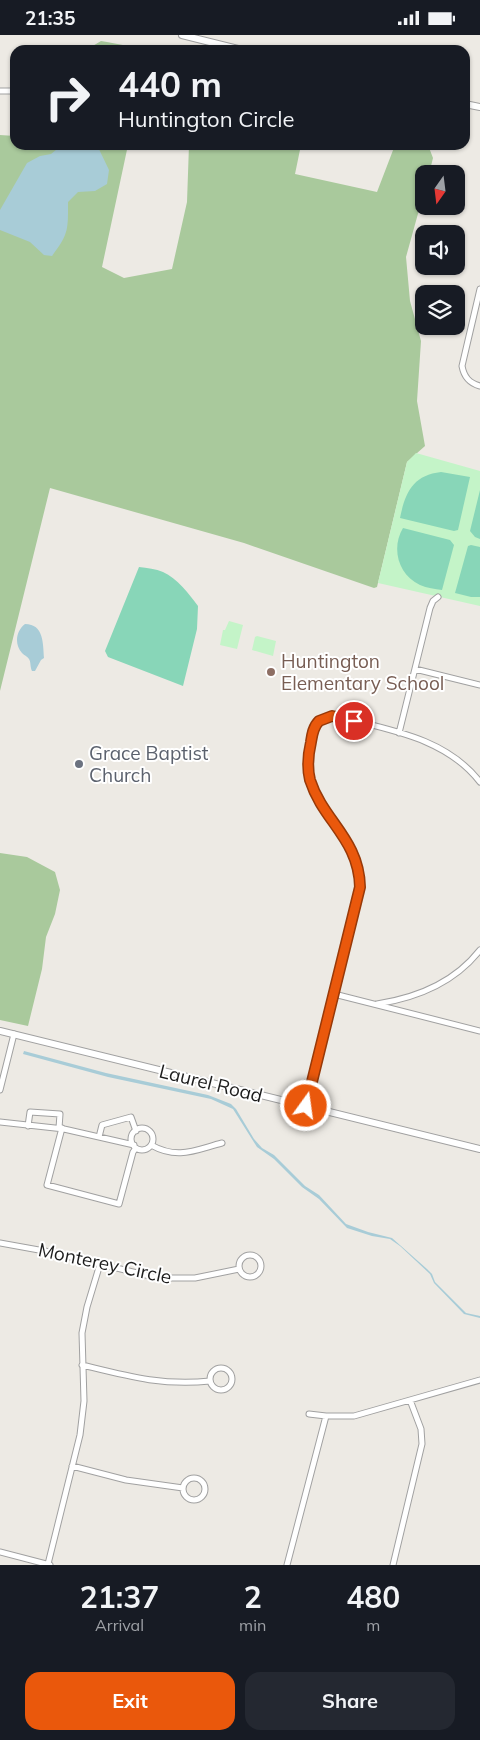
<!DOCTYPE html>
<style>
:root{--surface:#171b24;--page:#242831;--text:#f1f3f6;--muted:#9ea1a6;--accent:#ea580c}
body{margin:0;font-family:Mulish,sans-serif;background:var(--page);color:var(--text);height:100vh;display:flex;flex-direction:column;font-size:19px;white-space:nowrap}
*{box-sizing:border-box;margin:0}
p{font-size:16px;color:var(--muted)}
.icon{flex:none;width:28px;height:28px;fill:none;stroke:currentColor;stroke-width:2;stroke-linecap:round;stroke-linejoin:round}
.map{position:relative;height:1530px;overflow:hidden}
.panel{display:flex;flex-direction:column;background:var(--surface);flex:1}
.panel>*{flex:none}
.guide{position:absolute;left:10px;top:10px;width:460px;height:105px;border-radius:15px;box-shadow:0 1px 4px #0004;background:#171b24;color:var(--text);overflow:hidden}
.needle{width:32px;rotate:194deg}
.tools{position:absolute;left:415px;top:130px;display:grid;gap:10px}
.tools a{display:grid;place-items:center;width:50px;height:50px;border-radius:10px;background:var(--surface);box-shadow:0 1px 4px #0004;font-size:25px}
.pin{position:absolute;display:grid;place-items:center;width:42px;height:42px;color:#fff;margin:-21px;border:2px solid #fff;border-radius:50%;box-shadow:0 1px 5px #0007}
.me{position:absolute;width:55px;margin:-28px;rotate:14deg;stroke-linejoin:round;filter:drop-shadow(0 0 4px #0008)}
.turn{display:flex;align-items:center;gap:18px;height:105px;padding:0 25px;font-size:22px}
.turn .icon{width:65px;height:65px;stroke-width:2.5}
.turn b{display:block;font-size:35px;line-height:42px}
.eta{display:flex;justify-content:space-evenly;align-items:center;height:85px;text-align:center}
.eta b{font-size:30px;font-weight:700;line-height:35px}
.action{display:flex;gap:10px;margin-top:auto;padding:10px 25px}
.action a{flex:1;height:58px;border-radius:15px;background:var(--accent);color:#fff;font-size:20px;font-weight:700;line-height:58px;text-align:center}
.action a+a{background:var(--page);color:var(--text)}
.status{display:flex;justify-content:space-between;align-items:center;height:35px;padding:0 25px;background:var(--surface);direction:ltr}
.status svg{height:14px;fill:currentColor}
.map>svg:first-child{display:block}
.forest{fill:#a9c99c}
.park{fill:#c4f4c8}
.pitch{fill:#88d6b8}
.water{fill:#a8ccd7}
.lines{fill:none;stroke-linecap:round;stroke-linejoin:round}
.minor-casing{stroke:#a1a1a1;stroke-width:7}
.tertiary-casing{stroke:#a1a1a1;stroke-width:8}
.minor{stroke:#fff;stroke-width:5}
.tertiary{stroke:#fff;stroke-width:6}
.route-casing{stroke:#983908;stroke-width:12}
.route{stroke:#ea580c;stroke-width:9}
.education-dot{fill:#8d6e63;stroke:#fff;stroke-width:2}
.worship-dot{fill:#6b7280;stroke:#fff;stroke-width:2}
.labels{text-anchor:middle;stroke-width:4;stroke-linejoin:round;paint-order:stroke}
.education-label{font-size:19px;fill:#785e54;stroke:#fff;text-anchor:start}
.worship-label{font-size:19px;fill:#5b616d;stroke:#fff;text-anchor:start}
.street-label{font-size:19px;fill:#1d1d1d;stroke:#fff}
</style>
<div class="status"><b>21:35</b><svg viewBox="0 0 49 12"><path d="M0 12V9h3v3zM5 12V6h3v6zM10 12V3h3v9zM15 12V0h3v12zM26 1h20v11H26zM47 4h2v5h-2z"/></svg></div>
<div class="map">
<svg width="480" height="1530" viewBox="0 0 480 1530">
<rect width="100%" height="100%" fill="#edeae4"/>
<path class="forest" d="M101 6 107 7 149 15H86Z
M0 100 15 101V110H128L102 232 124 243 172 234 187 167 189 110H301L295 139 377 157 395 110H428L433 123 429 139H424V157L406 222 410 266 421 306 417 366 425 411 407 427 377 552 374 553 244 508 50 453 0 656Z
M0 818 27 822 55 837 60 855 55 879 46 902 42 934 28 991 0 985Z"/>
<path class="park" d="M416 418 480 436V571L378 548 407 427Z
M229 586 243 590 237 614 220 610 223 595H225Z
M257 601 276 606 273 621 252 615 255 602Z"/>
<path class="pitch" d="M441 437 470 442 458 495 454 496 400 483C405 458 413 440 441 437Z
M480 455V504L475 502 470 496Z
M403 493 450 505 454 510 442 555C435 554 427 553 420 550 398 540 391 513 403 493Z
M471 510 480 512V562H471L455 558 468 511Z
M139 532C147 533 156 534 163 537 177 543 189 559 198 571L197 594 183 651 108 622 105 616Z"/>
<path class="water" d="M62 110H97L109 135 107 149 95 156 78 157 68 167C68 194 69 199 52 221L44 220 30 207 0 195V175L27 128 40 121 51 119Z
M25 589C44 589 43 609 44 623L41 625 35 636H32C30 632 31 627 29 624 26 620 26 622 22 618 14 609 16 596 25 589Z
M24 1016 106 1038 208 1060 231 1069 236 1074 254 1104 262 1113 274 1120 305 1151 319 1160 346 1189 368 1197 392 1203 427 1234 432 1239 435 1247 466 1278 480 1281V1283L464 1279 434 1248 430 1239 400 1211 390 1204 372 1201 347 1193 319 1164 302 1152 274 1124 257 1112 233 1074 211 1064 108 1042 23 1019Z"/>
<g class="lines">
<defs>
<path id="minor" d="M0 56H15
M480 254 462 331C464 342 469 348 480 351
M415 634 480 650
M399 698 430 573 433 566 438 562
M334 959 480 996
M377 969C416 963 455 947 480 915
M0 1055 14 999
M306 1071 360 852C360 842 359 832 355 822 351 814 346 807 341 799 318 762 302 748 312 701 316 686 324 680 339 682 390 695 446 703 480 747
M0 1087 64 1094 134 1110
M28 1091 30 1077 60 1079 59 1093
M62 1093 47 1150 119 1169 133 1117 136 1113
M131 1104a11 11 0 1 1 22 0a11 11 0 1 1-22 0Z
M99 1102 102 1090 131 1082 136 1096
M151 1110C178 1125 195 1115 222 1108
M0 1208 50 1217 158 1243H195L239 1234
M239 1231a11 11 0 1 1 22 0a11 11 0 1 1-22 0Z
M82 1330C127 1341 162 1351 210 1346
M210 1344a11 11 0 1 1 22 0a11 11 0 1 1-22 0Z
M309 1379 326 1381H354L480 1345
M72 1431 126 1445 183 1453
M183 1454a11 11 0 1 1 22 0a11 11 0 1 1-22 0Z
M0 1517 50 1530
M48 1529 80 1400 84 1366 82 1298 87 1272 100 1229
M287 1530 326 1381
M393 1530 422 1409 421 1394 410 1365"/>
<path id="tertiary" d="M182 0 242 15
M465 69 480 72
M0 996 480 1114"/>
</defs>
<use href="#minor" class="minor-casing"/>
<use href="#tertiary" class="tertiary-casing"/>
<use href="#minor" class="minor"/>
<use href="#tertiary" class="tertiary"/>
</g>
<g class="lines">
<defs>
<path id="route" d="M306 1071 360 852C359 804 323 786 310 745 307 733 308 720 311 707 312 700 313 692 319 686L332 681 354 686"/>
</defs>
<use href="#route" class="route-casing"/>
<use href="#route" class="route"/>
</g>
<circle class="education-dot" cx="271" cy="637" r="5"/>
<circle class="worship-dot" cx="79" cy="729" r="5"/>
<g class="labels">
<g class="education-label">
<text x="281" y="633">Huntington<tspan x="281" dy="22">Elementary School</tspan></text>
</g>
<g class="worship-label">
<text x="89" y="725">Grace Baptist<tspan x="89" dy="22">Church</tspan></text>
</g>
<g class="street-label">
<text transform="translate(211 1048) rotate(14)" y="7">Laurel Road</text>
<text transform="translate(105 1228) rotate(12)" y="7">Monterey Circle</text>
</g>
</g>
</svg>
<div class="tools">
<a><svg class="needle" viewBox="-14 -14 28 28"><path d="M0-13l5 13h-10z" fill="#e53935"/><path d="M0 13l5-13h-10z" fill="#9ea1a6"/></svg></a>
<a><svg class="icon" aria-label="sound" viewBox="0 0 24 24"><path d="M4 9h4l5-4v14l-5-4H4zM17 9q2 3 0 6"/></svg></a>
<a><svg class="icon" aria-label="layers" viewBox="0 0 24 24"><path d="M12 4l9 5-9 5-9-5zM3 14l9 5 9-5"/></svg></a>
</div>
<div class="pin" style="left:354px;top:686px;background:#d93025"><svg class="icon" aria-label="arrive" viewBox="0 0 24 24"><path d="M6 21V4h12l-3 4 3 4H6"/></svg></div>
<svg class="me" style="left:306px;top:1071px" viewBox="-20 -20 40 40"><circle r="17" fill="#ea580c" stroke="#fff" stroke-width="3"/><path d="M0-11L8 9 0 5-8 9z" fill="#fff"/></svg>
<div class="guide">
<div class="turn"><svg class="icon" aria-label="right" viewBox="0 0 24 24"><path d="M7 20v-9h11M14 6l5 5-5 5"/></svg><div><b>440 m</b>Huntington Circle</div></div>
</div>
</div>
<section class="panel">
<div class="eta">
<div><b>21:37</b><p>Arrival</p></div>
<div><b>2</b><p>min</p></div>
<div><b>480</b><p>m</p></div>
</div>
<div class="action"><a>Exit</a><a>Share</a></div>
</section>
